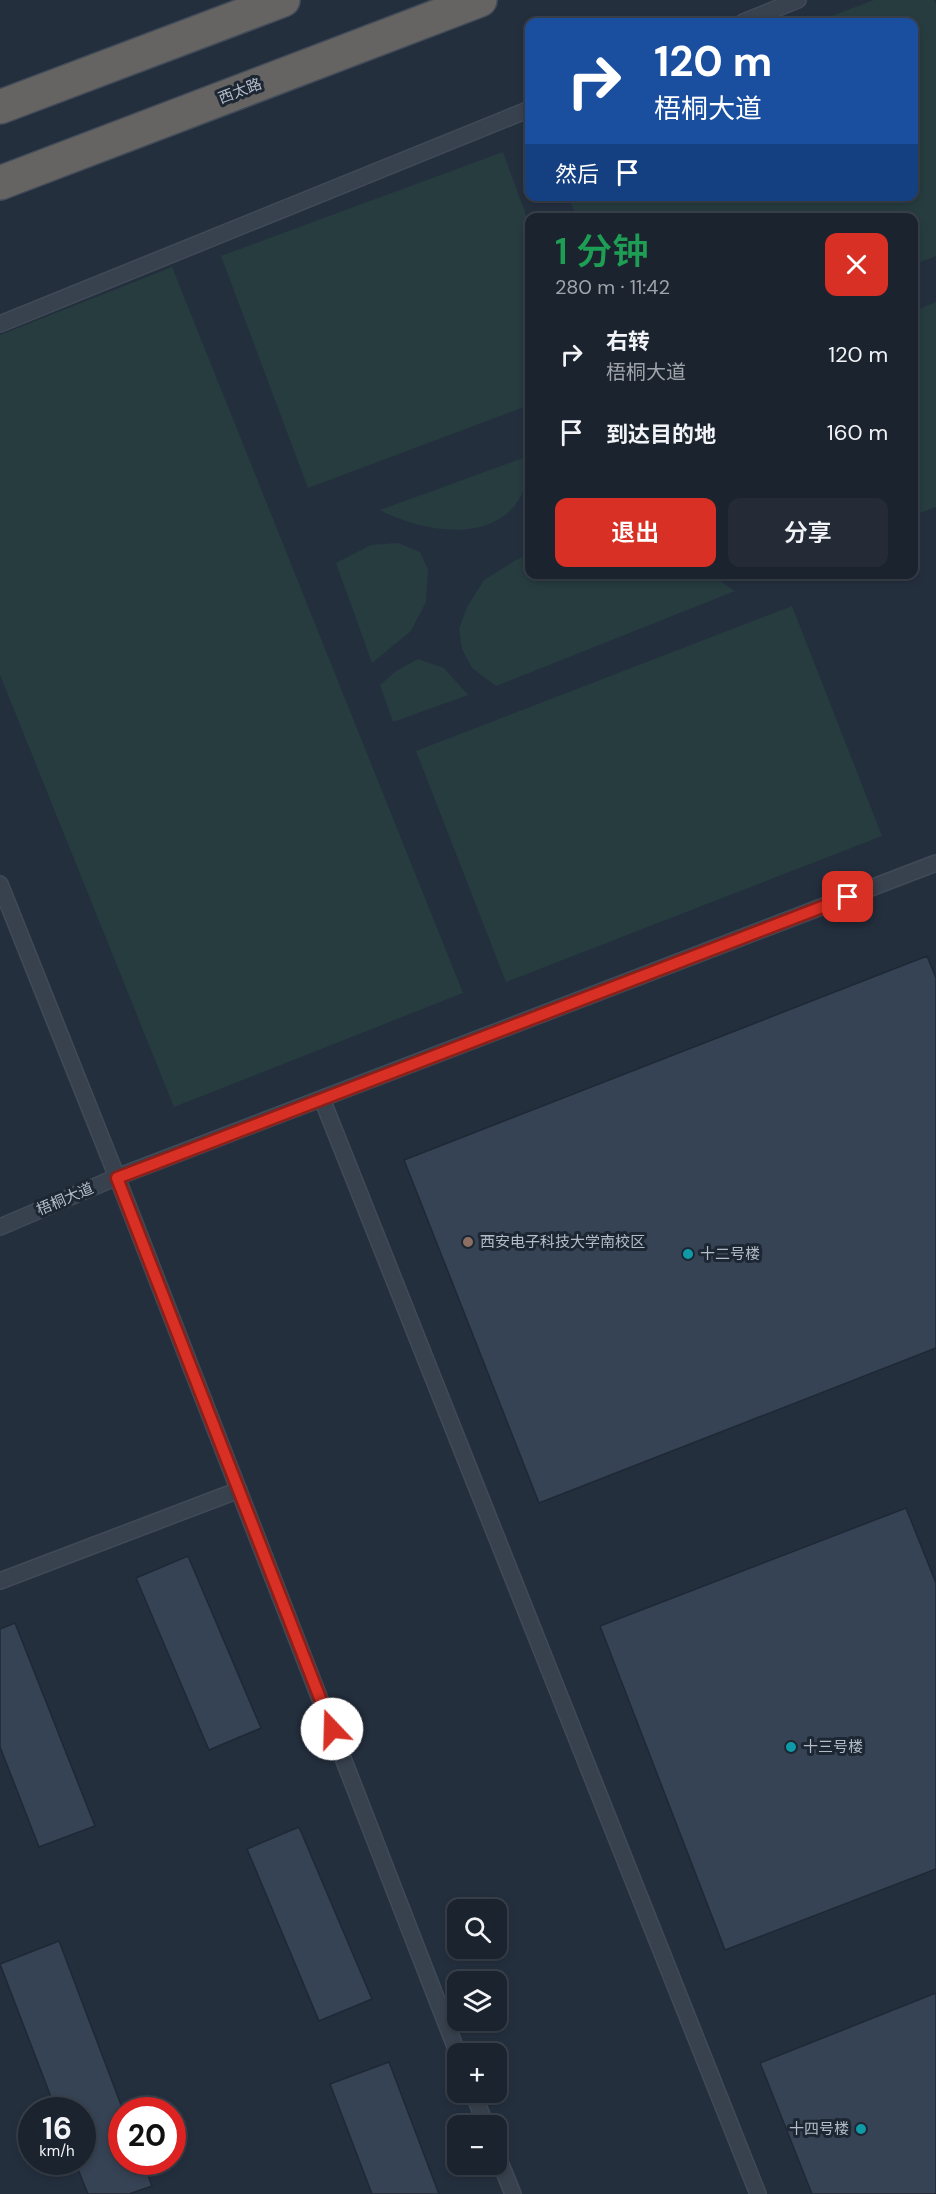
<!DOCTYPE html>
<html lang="zh">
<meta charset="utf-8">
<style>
:root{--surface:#1b232e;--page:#242b36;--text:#f1f3f6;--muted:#a0a4aa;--line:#39404a;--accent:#d93025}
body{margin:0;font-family:"DM Sans","Noto Sans SC",sans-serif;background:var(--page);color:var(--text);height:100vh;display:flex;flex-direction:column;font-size:22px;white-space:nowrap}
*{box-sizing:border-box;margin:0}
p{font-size:20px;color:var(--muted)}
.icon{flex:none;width:33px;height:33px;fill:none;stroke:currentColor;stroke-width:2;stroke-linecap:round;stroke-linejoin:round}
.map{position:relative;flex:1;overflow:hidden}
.panel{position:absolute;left:525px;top:213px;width:393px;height:366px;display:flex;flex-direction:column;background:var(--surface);border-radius:12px;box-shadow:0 3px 9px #0003,0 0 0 2px var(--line)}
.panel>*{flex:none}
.top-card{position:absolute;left:525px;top:18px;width:393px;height:183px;border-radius:12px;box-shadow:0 3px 9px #0003,0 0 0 2px var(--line);background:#1a4fa0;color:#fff;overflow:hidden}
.tools{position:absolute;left:447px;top:1899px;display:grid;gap:12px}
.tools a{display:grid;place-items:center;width:60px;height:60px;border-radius:12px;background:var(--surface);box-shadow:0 3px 9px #0003,0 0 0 2px var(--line);font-size:30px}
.speed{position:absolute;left:18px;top:2097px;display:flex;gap:12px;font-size:30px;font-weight:700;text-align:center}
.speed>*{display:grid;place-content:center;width:78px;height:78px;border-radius:50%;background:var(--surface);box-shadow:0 3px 9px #0003,0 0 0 2px var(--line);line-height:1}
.speed small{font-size:15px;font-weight:400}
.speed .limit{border:9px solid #d22;background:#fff;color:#111}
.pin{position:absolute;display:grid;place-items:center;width:51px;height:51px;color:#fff;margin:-26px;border-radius:12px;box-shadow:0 3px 9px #0006}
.me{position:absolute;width:66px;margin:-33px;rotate:339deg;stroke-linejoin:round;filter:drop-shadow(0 0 4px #0008)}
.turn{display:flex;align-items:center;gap:21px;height:126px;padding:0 30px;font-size:27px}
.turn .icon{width:78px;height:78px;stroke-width:2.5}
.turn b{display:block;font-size:42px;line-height:51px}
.then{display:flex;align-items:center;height:57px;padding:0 30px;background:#0003;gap:12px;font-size:22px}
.round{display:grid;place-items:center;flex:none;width:63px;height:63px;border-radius:12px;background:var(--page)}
.overview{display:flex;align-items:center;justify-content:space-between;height:102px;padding:0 30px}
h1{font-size:36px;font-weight:600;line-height:45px;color:#1e9e55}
.cta{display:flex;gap:12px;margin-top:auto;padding:12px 30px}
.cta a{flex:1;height:69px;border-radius:12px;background:var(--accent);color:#fff;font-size:24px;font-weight:600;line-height:69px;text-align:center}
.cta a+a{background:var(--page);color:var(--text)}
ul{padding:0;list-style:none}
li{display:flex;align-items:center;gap:18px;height:78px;padding:0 30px}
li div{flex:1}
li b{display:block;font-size:22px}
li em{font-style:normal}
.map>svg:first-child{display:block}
.green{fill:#263c3f}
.building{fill:#364354;stroke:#1f2835;stroke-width:1.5}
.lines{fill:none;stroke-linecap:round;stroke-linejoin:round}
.service-casing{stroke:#414a57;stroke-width:18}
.trunk-casing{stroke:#434c59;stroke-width:36}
.service{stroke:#38414e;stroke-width:15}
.trunk{stroke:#656462;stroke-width:33}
.route-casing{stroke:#8d1f18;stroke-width:15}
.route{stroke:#d93025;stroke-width:10}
.education-dot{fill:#8d6e63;stroke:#1d2633;stroke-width:2}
.culture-dot{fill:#0f9aa8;stroke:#1d2633;stroke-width:2}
.labels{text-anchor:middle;stroke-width:6;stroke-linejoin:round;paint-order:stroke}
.street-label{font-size:15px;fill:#b4bcc9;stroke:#1d2633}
.poi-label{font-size:15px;fill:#b4bcc9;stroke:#1d2633;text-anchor:start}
</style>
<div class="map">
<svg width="936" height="2194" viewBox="0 0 936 2194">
<rect width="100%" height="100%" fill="#242f3e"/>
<path class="green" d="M874 0H934L936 4V256L914 265V218L577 217 568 197 914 196V22H816Z
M503 152 529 223V405L308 488 221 256Z
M172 267 463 993 174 1107 0 675V335Z
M936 302V507L914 515V311Z
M523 458C524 467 528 482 524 490 500 546 423 533 380 510Z
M398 543 420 552 428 569 426 602 411 631 372 663 336 563 371 545Z
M529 554 530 574 711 575 735 591 496 686 472 668 462 649 459 629 467 607 484 580 516 560Z
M792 606 882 836 506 982 416 751Z
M418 659 444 668 468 695 393 722 380 685 396 671Z"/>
<path class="building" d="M927 956 936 978V1348L539 1503 404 1160Z
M906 1508 936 1583V1869L725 1950 600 1626Z
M188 1556 261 1728 209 1750 136 1578Z
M15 1623 95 1826 39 1847 0 1747V1629Z
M299 1827 372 1999 319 2021 247 1849Z
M59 1941 123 2110H122V2162H143L152 2186 129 2194H88L75 2162H82V2110H56L0 1964Z
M936 1993V2194H812L760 2063Z
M389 2062 439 2194H372L330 2084Z"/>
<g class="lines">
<defs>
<path id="service" d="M743 22 798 0
M0 324 530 109
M0 884 117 1177 458 2054
M322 1099 758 2194
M0 1227 117 1177 936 863
M0 1581 239 1490
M473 2092 486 2126
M496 2152 513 2194"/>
<path id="trunk" d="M0 107 283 0
M0 183 480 0"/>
</defs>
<use href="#service" class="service-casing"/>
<use href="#trunk" class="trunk-casing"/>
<use href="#service" class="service"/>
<use href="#trunk" class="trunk"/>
</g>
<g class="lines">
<defs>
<path id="route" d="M332 1729 117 1178 848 897"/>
</defs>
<use href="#route" class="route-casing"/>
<use href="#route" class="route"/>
</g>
<circle class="education-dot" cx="468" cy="1242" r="6"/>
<g class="culture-dot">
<circle cx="688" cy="1254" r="6"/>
<circle cx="791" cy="1747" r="6"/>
<circle cx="861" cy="2129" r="6"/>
</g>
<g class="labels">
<g class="street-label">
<text transform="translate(240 91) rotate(-21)" y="5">西太路</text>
<text transform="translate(65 1199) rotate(-23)" y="5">梧桐大道</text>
</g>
<g class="poi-label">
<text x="480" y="1247">西安电子科技大学南校区</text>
<text x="700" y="1259">十二号楼</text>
<text x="803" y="1752">十三号楼</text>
<text x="849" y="2134" text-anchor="end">十四号楼</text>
</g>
</g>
</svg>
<div class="tools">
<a><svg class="icon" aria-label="search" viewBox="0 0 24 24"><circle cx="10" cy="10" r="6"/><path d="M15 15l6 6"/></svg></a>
<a><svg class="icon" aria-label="layers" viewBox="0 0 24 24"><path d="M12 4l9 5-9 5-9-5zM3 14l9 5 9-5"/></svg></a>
<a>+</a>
<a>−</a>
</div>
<div class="speed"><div>16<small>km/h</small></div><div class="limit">20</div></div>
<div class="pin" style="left:848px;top:897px;background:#d93025"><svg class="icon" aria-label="arrive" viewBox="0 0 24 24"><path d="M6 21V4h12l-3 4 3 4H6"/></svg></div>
<svg class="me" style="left:332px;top:1729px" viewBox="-20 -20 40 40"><circle r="19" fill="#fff"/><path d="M0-13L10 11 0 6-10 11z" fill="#d93025"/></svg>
<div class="top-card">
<div class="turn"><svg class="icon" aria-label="right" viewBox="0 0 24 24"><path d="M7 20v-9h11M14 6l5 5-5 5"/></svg><div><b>120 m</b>梧桐大道</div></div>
<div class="then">然后<svg class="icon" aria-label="arrive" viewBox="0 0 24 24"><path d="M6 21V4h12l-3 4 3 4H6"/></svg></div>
</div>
<section class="panel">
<div class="overview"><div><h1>1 分钟</h1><p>280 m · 11:42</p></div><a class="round" style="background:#d93025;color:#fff"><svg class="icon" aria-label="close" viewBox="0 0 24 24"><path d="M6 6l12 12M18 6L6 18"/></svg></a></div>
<ul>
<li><svg class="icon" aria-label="right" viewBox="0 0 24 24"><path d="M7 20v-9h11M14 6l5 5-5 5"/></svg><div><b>右转</b><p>梧桐大道</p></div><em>120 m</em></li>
<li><svg class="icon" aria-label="arrive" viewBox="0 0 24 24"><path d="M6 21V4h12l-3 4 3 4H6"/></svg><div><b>到达目的地</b></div><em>160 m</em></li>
</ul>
<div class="cta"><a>退出</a><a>分享</a></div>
</section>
</div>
